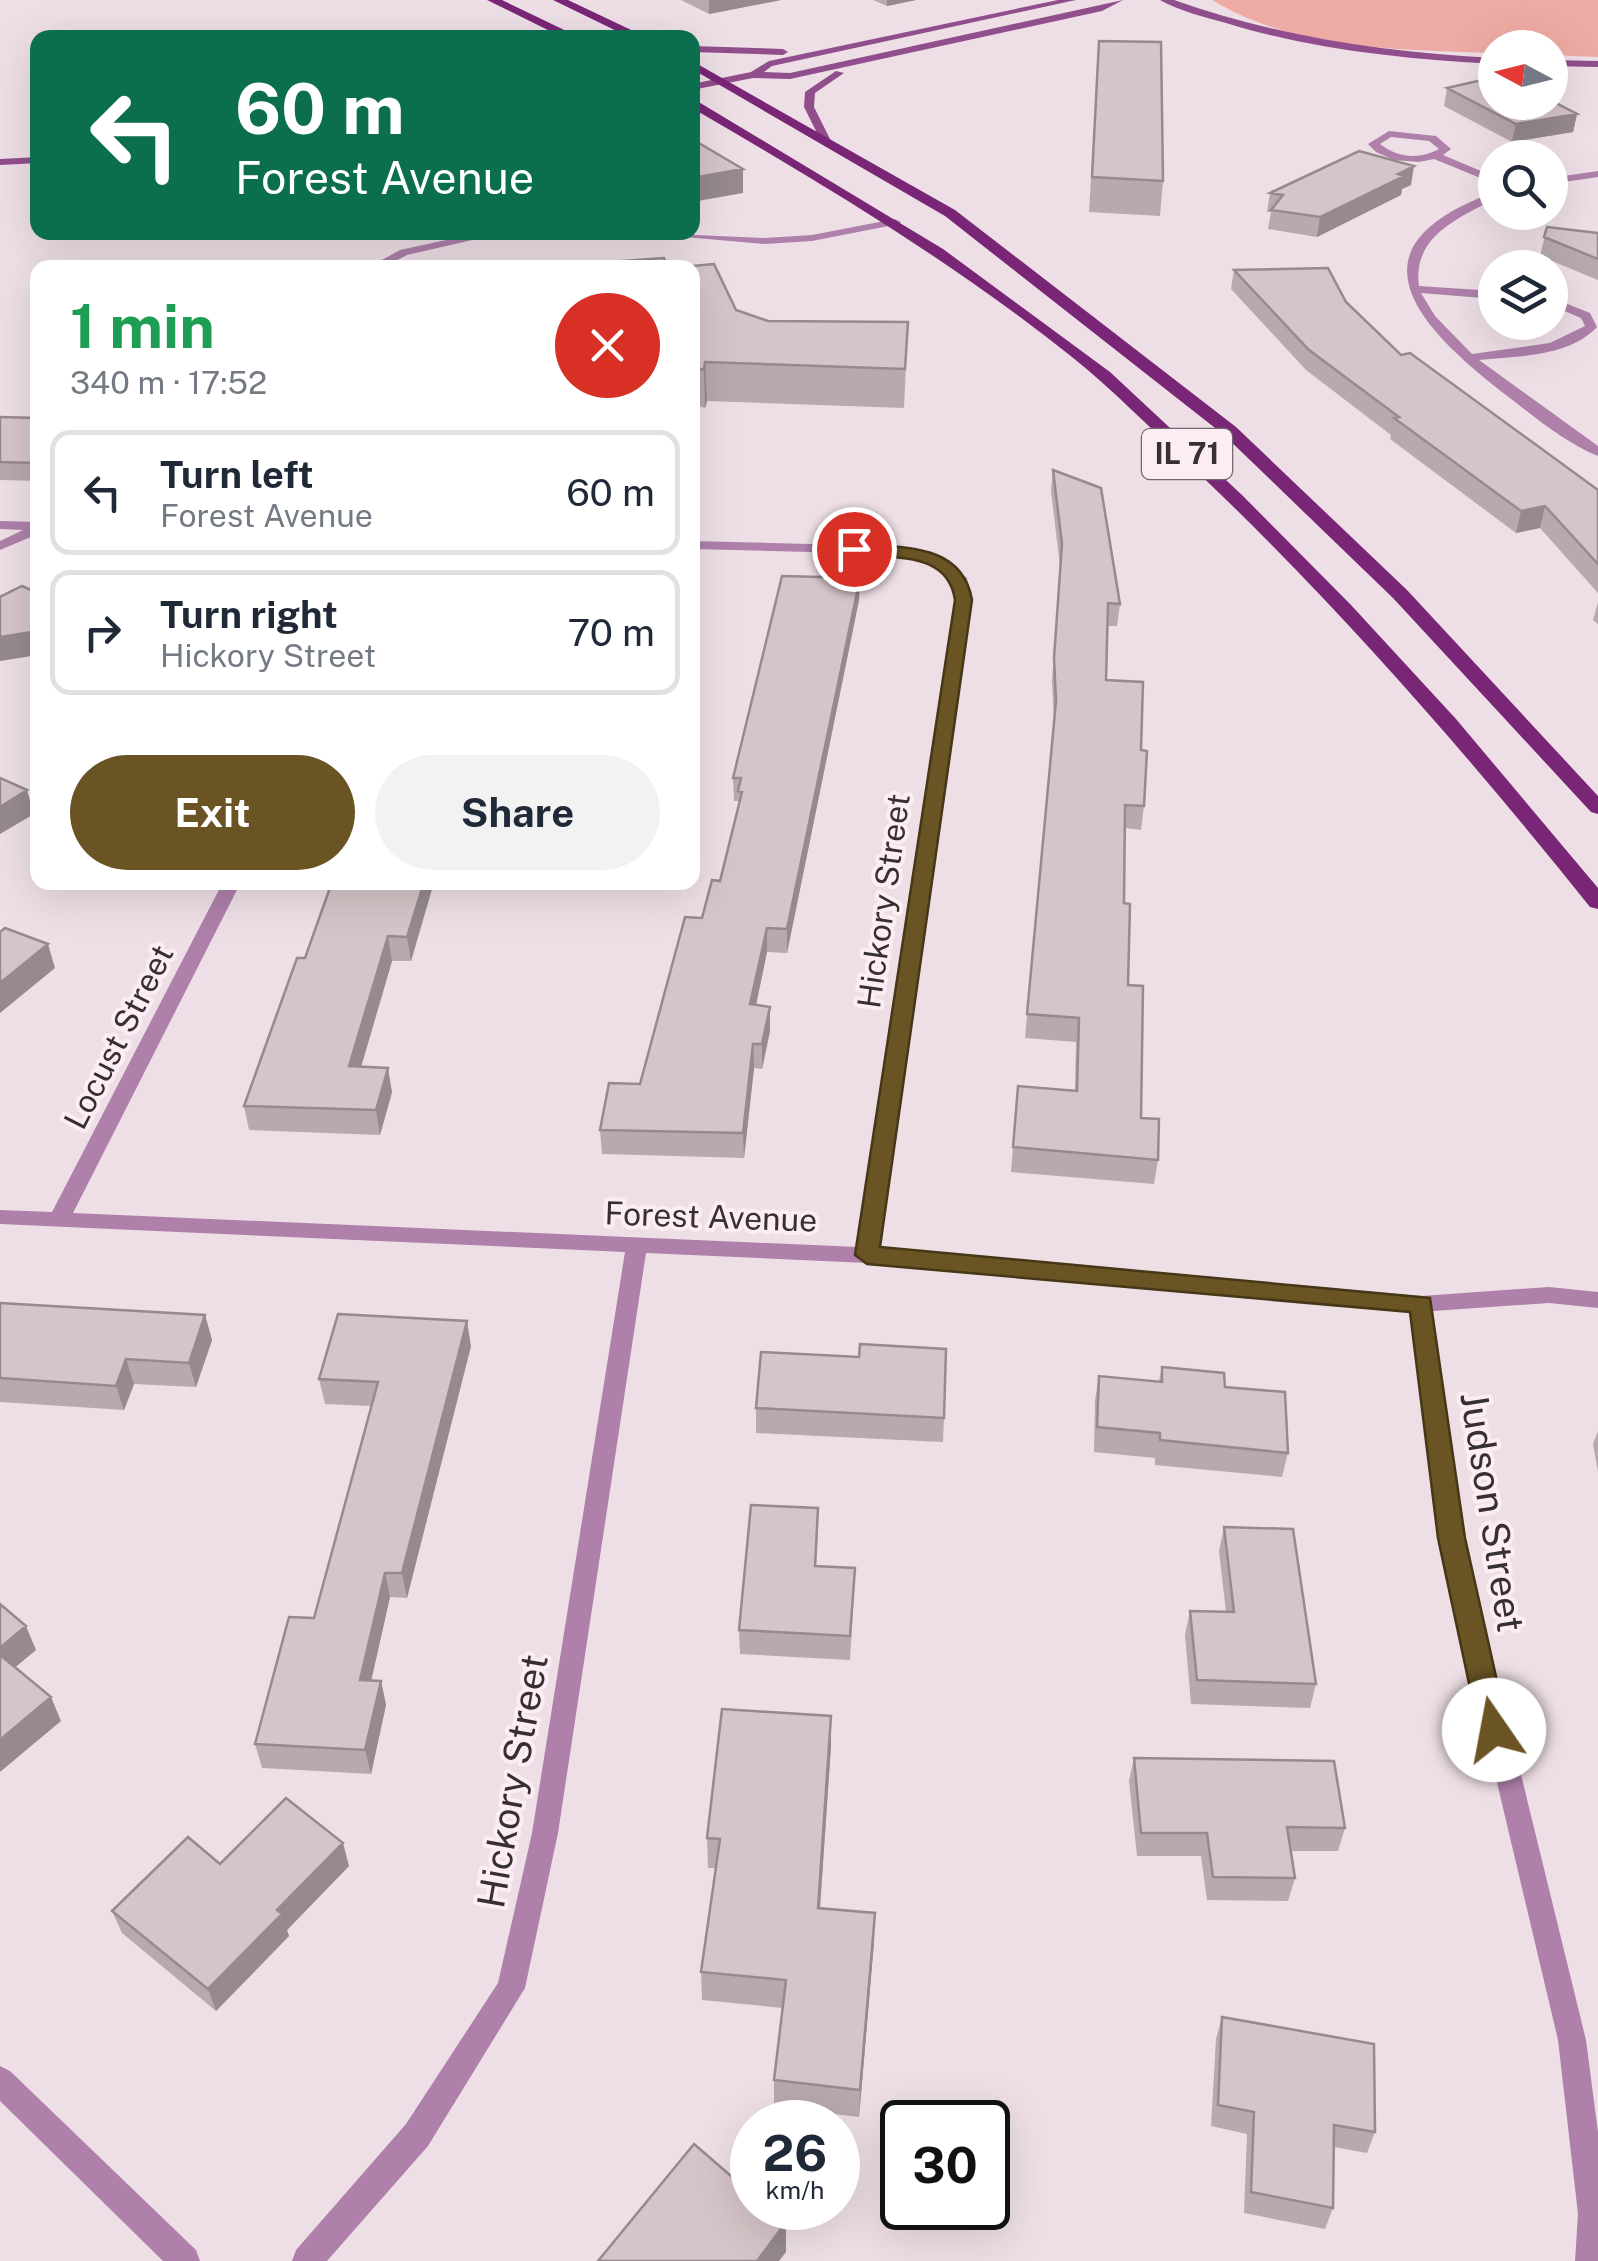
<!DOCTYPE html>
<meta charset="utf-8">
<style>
:root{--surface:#fff;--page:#f2f2f3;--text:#1f2937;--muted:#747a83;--line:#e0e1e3;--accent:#6b5424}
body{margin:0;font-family:"Public Sans",sans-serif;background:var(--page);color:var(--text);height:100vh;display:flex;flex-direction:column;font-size:38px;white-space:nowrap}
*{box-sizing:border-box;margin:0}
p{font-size:32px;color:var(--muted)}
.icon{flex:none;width:55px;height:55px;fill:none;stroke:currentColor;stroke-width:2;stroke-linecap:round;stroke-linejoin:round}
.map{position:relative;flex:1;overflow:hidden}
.sheet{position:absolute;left:30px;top:260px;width:670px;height:630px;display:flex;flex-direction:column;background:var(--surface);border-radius:20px;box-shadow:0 10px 40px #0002}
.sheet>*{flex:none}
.guide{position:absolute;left:30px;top:30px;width:670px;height:210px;border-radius:20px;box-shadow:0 10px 40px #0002;background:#0b6e4f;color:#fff;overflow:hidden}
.needle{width:65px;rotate:277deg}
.tools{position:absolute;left:1478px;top:30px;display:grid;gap:20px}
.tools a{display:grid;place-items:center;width:90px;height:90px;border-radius:50%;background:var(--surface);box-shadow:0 10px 40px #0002;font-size:50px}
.speed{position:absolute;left:730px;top:2100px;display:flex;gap:20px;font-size:50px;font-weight:700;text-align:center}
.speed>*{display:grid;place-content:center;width:130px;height:130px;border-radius:50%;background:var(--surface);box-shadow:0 10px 40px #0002;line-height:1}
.speed small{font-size:25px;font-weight:400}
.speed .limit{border:5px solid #111;border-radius:15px;background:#fff;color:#111}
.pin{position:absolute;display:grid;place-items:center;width:85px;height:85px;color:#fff;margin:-42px;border:5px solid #fff;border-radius:50%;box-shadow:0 2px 10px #0007}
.me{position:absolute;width:110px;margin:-55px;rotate:348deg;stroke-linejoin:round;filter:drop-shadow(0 0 8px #0008)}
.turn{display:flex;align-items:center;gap:35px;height:210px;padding:0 40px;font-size:45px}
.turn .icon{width:130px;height:130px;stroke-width:2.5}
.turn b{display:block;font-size:70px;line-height:85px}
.round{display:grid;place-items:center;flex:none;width:105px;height:105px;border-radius:52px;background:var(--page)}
.head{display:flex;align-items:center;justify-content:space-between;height:170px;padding:0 40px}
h1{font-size:60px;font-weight:700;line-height:75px;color:#1e9e55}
.cta{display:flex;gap:20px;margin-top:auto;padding:20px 40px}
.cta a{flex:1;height:115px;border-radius:60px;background:var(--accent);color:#fff;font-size:40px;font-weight:700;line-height:115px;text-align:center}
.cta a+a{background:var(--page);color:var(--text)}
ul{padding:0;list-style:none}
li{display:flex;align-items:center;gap:30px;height:125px;margin:0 20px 15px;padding:0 20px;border:5px solid var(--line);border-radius:20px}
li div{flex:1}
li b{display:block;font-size:38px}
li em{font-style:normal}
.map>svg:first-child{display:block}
.green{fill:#eeaba4}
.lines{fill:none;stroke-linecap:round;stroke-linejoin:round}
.street{fill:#ae80aa;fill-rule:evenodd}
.secondary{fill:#914e8c;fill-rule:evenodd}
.primary{fill:#7a2677;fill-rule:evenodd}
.wall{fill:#b8a9ac}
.shaded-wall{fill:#968a8c}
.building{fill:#d6c5c8;stroke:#968a8c;stroke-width:2.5}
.route{fill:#6b5424;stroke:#463717;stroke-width:2.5}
.labels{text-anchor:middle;stroke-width:8;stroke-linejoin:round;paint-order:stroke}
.shield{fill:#fcecf3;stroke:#71686d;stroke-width:2.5}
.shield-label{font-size:30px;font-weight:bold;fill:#363033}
.street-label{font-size:32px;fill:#363033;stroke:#fcecf3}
.near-street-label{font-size:38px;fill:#363033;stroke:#fcecf3}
</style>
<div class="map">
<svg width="1598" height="2261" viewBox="0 0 1598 2261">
<rect width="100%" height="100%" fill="#eedfe6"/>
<path class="green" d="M1212 0H1598V57L1550 55V48H1495V53C1402 50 1294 50 1212 0Z"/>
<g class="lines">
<path class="street" d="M1389 131 1436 136 1451 149 1443 155 1495 177V184L1434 159 1419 162 1394 160 1376 152 1368 144ZM1391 137 1429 141 1439 149C1419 160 1398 158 1380 144Z
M1598 171V177L1550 184V178Z
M1495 192V199C1458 218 1412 237 1419 286L1495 291V299L1421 293 1435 316 1472 354 1550 343 1585 326 1581 318 1550 305V297L1590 313 1597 327C1569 357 1517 356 1479 360L1598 446V456C1565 443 1531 414 1502 392 1414 323 1345 246 1495 192Z
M895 219 901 222 899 224 812 241 765 244 628 232 765 238 812 235Z
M483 232H507L407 255 382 268H367L400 250Z
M0 521 38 522V534L0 550V541L23 530 0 529Z
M692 541 887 546 927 552 967 578 970 599 879 1248 1421 1296 1549 1287 1598 1292V1308L1549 1303 1433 1311 1463 1538 1586 2040 1598 2132V2261H1575L1578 2214 1558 2040 1439 1538 1411 1311 867 1263 646 1253 558 1833 525 1988 428 2146 327 2261H292L296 2250 406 2124 498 1983 532 1833 625 1252 0 1224V1210L52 1212 223 882H241L73 1213 858 1247 956 599 953 580 918 559 887 554 692 549Z
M0 2066 10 2071 196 2250 200 2261H163L0 2101Z"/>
<path class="secondary" d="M1058 0H1076L772 66 764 72 790 73 1123 0 1102 11 790 79 753 78 692 90V84L751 72 769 61Z
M1160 0H1174C1279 37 1384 52 1495 58V64C1404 59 1314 50 1226 23 1204 17 1180 11 1160 0Z
M692 46 783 49 788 52 783 55 692 52Z
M1550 60 1598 61V67L1550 66Z
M836 71 844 73 815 93 814 107 831 141 826 144 821 141 804 107 805 92Z
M38 157V163L0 165V159Z"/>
<path class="primary" d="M487 0H502L581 38H564Z
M553 0H568L648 38H631Z
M692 61 955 210 1236 427 1407 590 1598 796V814L1591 812 1393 598 1224 435 945 216 692 69Z
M692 98 943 249 1110 372 1242 495 1351 605 1456 719 1598 888V909L1590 907C1465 751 1334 601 1189 464 1150 428 1113 390 1072 357 953 262 823 184 692 108Z"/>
</g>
<path class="wall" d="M681 0H781L709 14Z
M873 0H916L887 6Z
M1099 41 1163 181 1160 216 1089 212Z
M1447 88 1577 114 1573 132 1512 142 1444 106Z
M1411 185 1402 189 1401 195 1317 237 1268 229 1271 212H1267L1270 193Z
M1547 227 1598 233V280L1540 256Z
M692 268 736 310 768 321 908 322 904 408 707 401 705 408 692 404Z
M1234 270 1346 302 1401 355 1598 490V593L1540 528 1516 533 1390 439 1391 435 1306 370 1231 289Z
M0 417 38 418V481L0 480Z
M1053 470 1120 604 1117 626H1107L1106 680 1141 750 1144 806 1141 830 1125 828 1124 903 1128 985 1141 1118 1158 1160 1154 1184 1011 1172 1018 1086 1075 1091 1076 1042 1025 1038 1054 724 1052 681 1060 566 1051 491Z
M859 600 787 953 767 952 756 1005 770 1007V1031L762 1069 754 1068 744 1158 602 1154 600 1130 640 1084 702 918 720 881 738 806V801H734L733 778Z
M1598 602V624L1593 620Z
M434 882 411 961H392L361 1067 392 1092 380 1135 249 1130 244 1106 305 958Z
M0 1303 205 1315 212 1340 196 1387 134 1384 124 1410 0 1402Z
M471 1346 407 1598 390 1597 371 1680 381 1681 386 1705 371 1774 262 1768 255 1744 314 1618 371 1406 325 1404 319 1379Z
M1162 1367 1225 1387 1288 1453 1282 1477 1155 1465V1458L1094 1452 1095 1400 1099 1376 1159 1381Z
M756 1408 944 1418 943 1442 756 1433Z
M1598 1431V1472L1593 1444Z
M1224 1527 1316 1684 1310 1708 1191 1704 1185 1635 1190 1611 1226 1612 1219 1551Z
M818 1533 816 1566 854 1592 850 1660 740 1654 739 1630Z
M831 1716V1746L820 1908 874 1942 859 2117 774 2107V2080L783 2008 702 2000 701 1972 716 1868H708L707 1838Z
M1134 1758 1345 1828 1338 1851H1291L1295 1878 1288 1901 1207 1900 1201 1856H1137L1129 1781Z
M220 1864 349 1866 287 1930 289 1936 216 2011 122 1933 112 1911Z
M1222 2017 1375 2132 1367 2153 1334 2147 1333 2208 1325 2229 1244 2213 1247 2134 1211 2126 1216 2039Z"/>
<path class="shaded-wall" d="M709 0H781L709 14Z
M887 0H916L887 6Z
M1577 114 1573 132 1512 142 1516 124Z
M1414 166 1411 185 1402 189 1401 195 1317 237 1320 217Z
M743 169V193L692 202V178Z
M705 362 707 401 705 408 704 370Z
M1545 506 1540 528 1516 533 1521 511Z
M860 578 859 600 787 953V929Z
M38 631V655L0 661V637Z
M27 790 34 814 0 834V807Z
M424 882H434L411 961 407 937Z
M767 928V952L751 1029 750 1004Z
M388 936 392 961 354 1091 349 1066Z
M48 944 55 968 0 1013V983Z
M770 1007V1031L762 1069V1044Z
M753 1044 754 1068 744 1158 743 1133Z
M388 1068 392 1092 380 1135 376 1110Z
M205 1315 212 1340 196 1387 189 1363Z
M467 1321 471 1346 407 1598 402 1573Z
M126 1359 134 1384 124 1410 116 1386Z
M385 1573 390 1597 366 1704 360 1680Z
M26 1626 36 1650 6 1675 0 1661V1648Z
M381 1681 386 1705 371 1774 365 1750Z
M51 1697 61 1721 0 1772V1740Z
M831 1716V1746L818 1936V1908Z
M343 1843 349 1866 287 1930 289 1936 216 2011 208 1989 277 1910Z
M875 1913 874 1942 859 2117 860 2090Z
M786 2222V2252L779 2261H757Z"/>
<path class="building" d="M1099 41 1161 42 1163 181 1092 177Z
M1495 77V102H1550V100L1577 114 1516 124 1447 88Z
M692 139 743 169 692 178Z
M1359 151 1414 166 1398 174 1404 176 1320 217 1271 210 1283 195 1270 193Z
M1547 227 1598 233V259L1544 237Z
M664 258 668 268H612L610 262Z
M714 264 736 310 768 321 908 322 905 369 705 362 704 370 692 366V268H670Z
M1328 268 1346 302 1401 355 1410 353 1598 490V564L1545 506 1521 511 1394 418 1399 417 1309 350 1234 270Z
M0 417 38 418V463L0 462Z
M1053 470 1101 488 1120 604 1108 603 1106 680 1143 682 1141 750 1147 751 1144 806 1125 805 1124 903 1130 904 1128 985 1143 986 1141 1118 1159 1119 1158 1160 1013 1147 1018 1086 1077 1091 1079 1018 1027 1014 1056 701 1054 658 1062 544Z
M782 576 860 578 787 929 767 928 750 1004 770 1007 762 1044H753L743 1133 600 1130 609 1083 640 1084 685 917 702 918 712 880 720 881 742 792 738 791 741 778H733Z
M22 586 38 593V631L0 637V597Z
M0 778 27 790 0 807Z
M332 882H424L407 937 388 936 349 1066 388 1068 376 1110 244 1106 297 958H305Z
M5 928 48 944 0 983V932Z
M0 1303 205 1315 189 1363 126 1359 116 1386 0 1378Z
M338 1314 467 1321 402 1573H385L360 1680 381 1681 365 1750 255 1744 289 1617 314 1618 378 1382 319 1379Z
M860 1344 946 1349 944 1418 756 1408 761 1352 859 1357Z
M1162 1367 1224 1373 1225 1387 1285 1392 1288 1453 1160 1440V1433L1097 1427 1099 1376 1162 1382Z
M751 1505 818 1508 815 1566 855 1568 850 1636 739 1630Z
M1224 1527 1293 1529 1316 1684 1197 1680 1190 1611 1234 1612Z
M0 1604 26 1626 0 1648Z
M0 1655 51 1697 0 1740Z
M722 1709 831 1716 818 1908 875 1913 860 2090 774 2080 786 1980 701 1972 720 1839 707 1838Z
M1134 1758 1334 1761 1345 1828 1287 1827 1295 1878 1213 1877 1207 1833H1141Z
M286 1798 343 1843 277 1910 282 1914 208 1989 112 1911 188 1837 220 1864Z
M1222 2017 1374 2044 1375 2132 1334 2125 1333 2208 1251 2192 1254 2112 1218 2105Z
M694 2144 752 2194V2208H769L786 2222 757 2261H598Z"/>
<path class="route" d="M854 544C901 548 962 542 972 600L880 1247 1430 1298 1465 1538 1508 1730 1504 1739 1494 1743 1483 1739 1479 1730 1438 1538 1410 1312 867 1264 855 1255 955 600C947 548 889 561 849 552V546Z"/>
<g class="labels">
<rect class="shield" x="1142" y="429" width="90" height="50" rx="8"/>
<g class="shield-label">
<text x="1187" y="464">IL 71</text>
</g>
<g class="street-label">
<text transform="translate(884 901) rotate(-82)" y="11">Hickory Street</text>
<text transform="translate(119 1037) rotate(-63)" y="11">Locust Street</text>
<text transform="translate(711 1217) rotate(2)" y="11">Forest Avenue</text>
</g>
<g class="near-street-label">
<text transform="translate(1492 1512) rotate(81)" y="13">Judson Street</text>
<text transform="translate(513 1781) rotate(-80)" y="13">Hickory Street</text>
</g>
</g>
</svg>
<div class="tools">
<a><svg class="needle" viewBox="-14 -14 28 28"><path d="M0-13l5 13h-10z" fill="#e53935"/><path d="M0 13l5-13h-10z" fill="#747a83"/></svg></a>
<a><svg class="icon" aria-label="search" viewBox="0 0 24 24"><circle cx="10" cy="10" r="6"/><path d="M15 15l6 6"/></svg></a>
<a><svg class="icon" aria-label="layers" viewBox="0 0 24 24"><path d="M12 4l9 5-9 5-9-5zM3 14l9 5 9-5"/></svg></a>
</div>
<div class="speed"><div>26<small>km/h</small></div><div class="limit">30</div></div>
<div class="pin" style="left:854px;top:549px;background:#d93025"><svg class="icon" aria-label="arrive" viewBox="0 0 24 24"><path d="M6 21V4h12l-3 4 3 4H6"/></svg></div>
<svg class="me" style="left:1494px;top:1730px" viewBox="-20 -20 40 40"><circle r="19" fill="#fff"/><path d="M0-13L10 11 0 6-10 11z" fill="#6b5424"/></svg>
<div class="guide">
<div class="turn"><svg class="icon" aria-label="left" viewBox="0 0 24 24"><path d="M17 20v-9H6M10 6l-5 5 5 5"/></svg><div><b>60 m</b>Forest Avenue</div></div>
</div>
<section class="sheet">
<div class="head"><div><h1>1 min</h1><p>340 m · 17:52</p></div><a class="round" style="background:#d93025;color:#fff"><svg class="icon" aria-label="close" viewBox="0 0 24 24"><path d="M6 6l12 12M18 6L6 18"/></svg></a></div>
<ul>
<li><svg class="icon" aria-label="left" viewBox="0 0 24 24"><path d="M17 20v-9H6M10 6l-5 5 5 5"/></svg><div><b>Turn left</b><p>Forest Avenue</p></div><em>60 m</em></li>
<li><svg class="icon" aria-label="right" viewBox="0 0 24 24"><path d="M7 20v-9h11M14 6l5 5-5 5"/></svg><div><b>Turn right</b><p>Hickory Street</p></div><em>70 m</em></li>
</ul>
<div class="cta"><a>Exit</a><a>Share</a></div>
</section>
</div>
